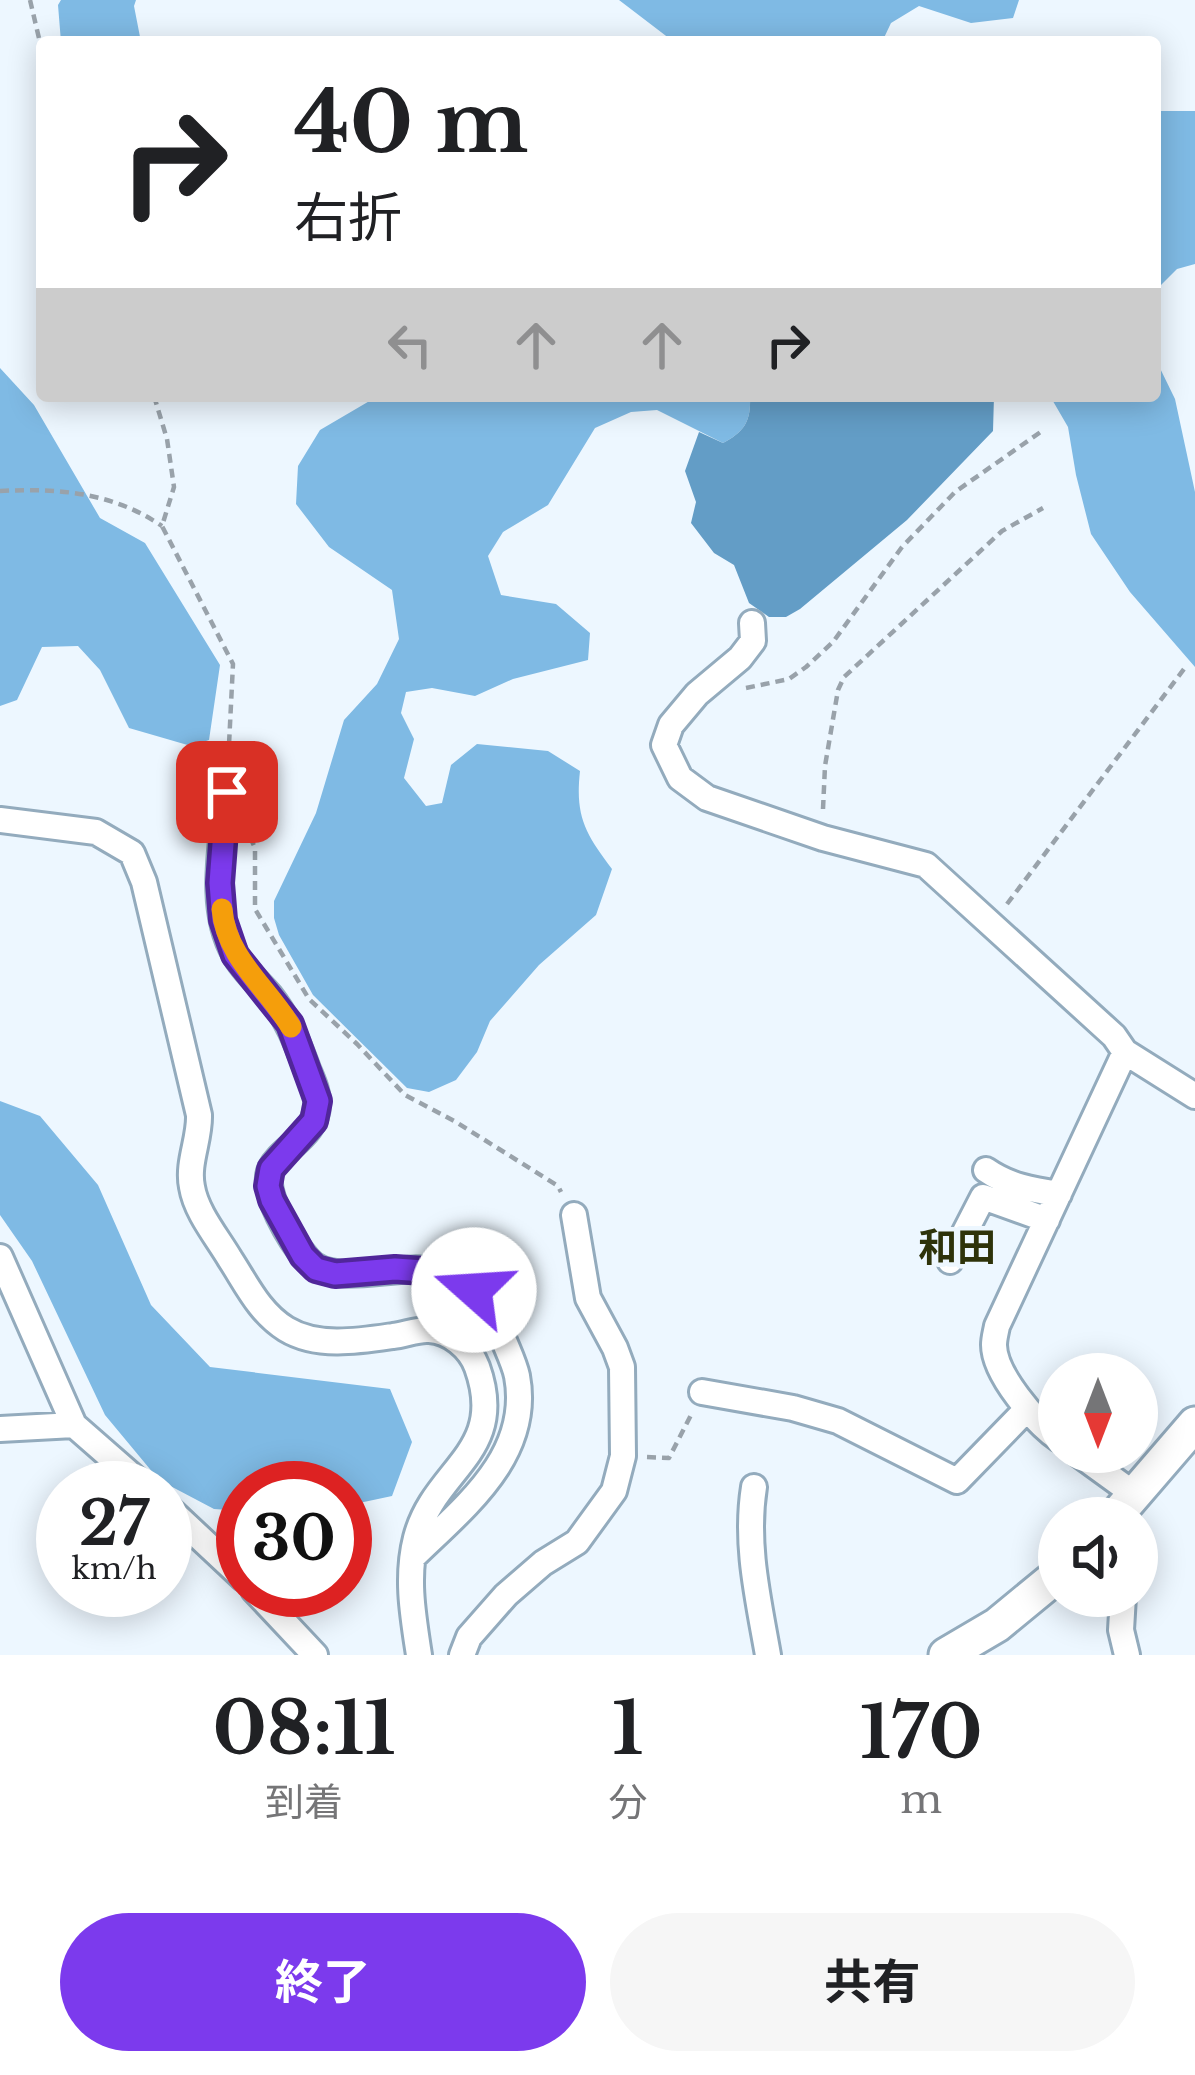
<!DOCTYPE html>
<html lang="ja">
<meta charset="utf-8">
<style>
:root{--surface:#fff;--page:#f6f6f6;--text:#202124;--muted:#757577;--accent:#7c3aed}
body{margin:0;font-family:"Libre Baskerville","Noto Sans JP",serif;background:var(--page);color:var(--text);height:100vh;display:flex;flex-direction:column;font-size:45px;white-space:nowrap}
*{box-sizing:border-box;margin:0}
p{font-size:39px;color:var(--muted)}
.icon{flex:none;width:66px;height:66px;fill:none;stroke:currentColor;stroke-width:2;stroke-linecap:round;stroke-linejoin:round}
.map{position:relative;height:1655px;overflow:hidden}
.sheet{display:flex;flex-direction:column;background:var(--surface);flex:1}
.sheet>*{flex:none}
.hud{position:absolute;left:36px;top:36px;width:1125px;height:366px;border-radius:12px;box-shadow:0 6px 30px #0003;background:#fff;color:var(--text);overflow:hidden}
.needle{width:78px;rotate:180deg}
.controls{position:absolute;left:1038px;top:1353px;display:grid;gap:24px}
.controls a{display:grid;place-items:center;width:120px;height:120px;border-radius:50%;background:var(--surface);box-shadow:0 6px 30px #0003;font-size:60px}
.speed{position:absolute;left:36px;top:1461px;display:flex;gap:24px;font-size:60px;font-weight:700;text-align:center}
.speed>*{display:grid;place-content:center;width:156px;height:156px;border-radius:50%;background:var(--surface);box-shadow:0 6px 30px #0003;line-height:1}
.speed small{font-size:30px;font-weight:400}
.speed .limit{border:18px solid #d22;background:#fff;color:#111}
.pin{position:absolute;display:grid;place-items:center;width:102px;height:102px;color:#fff;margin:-51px;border-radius:24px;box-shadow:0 6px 18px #0006}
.me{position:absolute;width:132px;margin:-66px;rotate:289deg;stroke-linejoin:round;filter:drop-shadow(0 0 9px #0008)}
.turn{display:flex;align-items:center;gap:42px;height:252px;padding:0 60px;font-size:54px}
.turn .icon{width:156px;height:156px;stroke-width:2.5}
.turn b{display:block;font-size:84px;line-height:102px}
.lanes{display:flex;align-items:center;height:114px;padding:0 60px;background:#0003;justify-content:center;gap:60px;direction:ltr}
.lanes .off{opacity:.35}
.eta{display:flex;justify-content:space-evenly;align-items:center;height:204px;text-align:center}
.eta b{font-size:72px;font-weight:700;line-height:84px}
.cta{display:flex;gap:24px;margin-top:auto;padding:24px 60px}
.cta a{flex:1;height:138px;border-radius:72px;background:var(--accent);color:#fff;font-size:48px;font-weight:700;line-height:138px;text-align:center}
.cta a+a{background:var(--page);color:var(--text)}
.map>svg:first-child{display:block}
.forest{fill:#7fbae4}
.water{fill:#639dc6}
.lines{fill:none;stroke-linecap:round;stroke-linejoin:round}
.street-casing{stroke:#93abbd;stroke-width:30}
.secondary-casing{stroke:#93abbd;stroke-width:39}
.path{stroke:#99a2aa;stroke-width:4.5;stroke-dasharray:9 6;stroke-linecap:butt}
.street{stroke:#fff;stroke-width:24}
.secondary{stroke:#fff;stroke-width:33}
.route-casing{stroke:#51269a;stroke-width:30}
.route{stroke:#7c3aed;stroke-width:21}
.slow{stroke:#f59e0b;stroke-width:21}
.labels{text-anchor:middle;stroke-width:9;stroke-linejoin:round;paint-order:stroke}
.quarter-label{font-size:39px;font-weight:bold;fill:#2e330a;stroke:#edf7ff}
</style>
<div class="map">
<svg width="1195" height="1655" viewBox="0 0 1195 1655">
<rect width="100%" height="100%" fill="#edf7ff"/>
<path class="forest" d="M61 0H136L134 6 141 42H61L58 5Z
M619 0H1019L1013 18 971 23 919 6 891 23 882 42H674Z
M1155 111H1195V264L1177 269 1155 291Z
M1155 358 1175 399 1195 492V667L1130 592 1091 534 1076 475 1068 427 1050 396H1155Z
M0 368 34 405 100 518 145 543 220 665 209 740 191 746 129 728 100 670 78 646 42 647 17 700 0 706Z
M378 396H750C751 421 745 431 723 443L657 410 631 412 595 428 548 505 503 532 488 556 501 595 556 604 590 633 588 660 513 679 475 696 432 688 406 692 401 713 414 739 404 778 426 806 442 803 451 765 477 744 548 751 580 771C575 816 585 833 612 869L596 915 539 965 490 1021 477 1052 456 1080 429 1092 407 1088 313 995 279 935 274 918V901L316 813 344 720 377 684 399 639 392 590 329 547 296 504 298 466 320 430Z
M0 1101 40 1116 98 1185 151 1305 210 1367 390 1389 412 1442 392 1496 345 1506V1488H243V1511L214 1509 159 1480 105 1415 32 1261 0 1215Z"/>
<path class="water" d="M750 396H994L993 431 907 520 800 609 786 617H769L749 603 734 565 714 553 691 523 696 502 685 471 699 432 723 443C745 431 751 421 750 396Z"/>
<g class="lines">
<defs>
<path id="street" d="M752 623 753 641 740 658 697 694 671 725 664 745 680 778 707 798 823 838 926 865 1114 1036 1125 1052
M227 792C223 843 208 907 235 954 243 970 259 983 270 996 288 1019 297 1042 307 1069 311 1079 318 1093 317 1104 317 1136 282 1147 271 1169 260 1191 292 1242 307 1259 331 1290 401 1261 438 1272 469 1281 490 1304 501 1333 506 1347 514 1362 517 1376 532 1456 463 1508 413 1557
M0 820 96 832 132 853 144 882 199 1115C200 1139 187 1163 192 1187 196 1212 217 1237 230 1259 247 1285 259 1312 286 1329 317 1348 359 1341 393 1336 404 1335 418 1329 429 1330 450 1331 470 1348 477 1367 508 1453 434 1468 416 1538 406 1577 413 1616 419 1655
M986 1170C1009 1186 1032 1190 1059 1194
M0 1257 74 1425
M950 1261 983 1197 1047 1220
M702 1392 793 1408 838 1421 957 1481 1026 1410
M0 1429 74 1425 146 1488
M1059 1439C1036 1423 994 1374 994 1345 994 1338 996 1332 997 1326L1125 1052 1195 1096
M1076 1452 1134 1494
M754 1487C745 1544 758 1598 768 1655
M165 1505 243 1578
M254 1590 315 1655
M1123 1596 1121 1630 1127 1655
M462 1655 469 1637 506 1595 543 1563 577 1542 614 1491 623 1456 622 1367 615 1348 588 1298 574 1215"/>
<path id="secondary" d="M1114 1518 1195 1424
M946 1655 997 1625 1059 1574"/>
</defs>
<use href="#street" class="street-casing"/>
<use href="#secondary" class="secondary-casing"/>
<path class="path" d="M30 0 42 51
M154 396 167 439 174 487 162 526 233 664 228 765
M0 491C58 488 112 492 162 526
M746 688 789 679 806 667 833 642 902 547 955 492 1042 431
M823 809 825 766 838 690 844 677 1002 531 1043 508
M250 837 255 848V909L309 999 357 1044 405 1095 456 1122 558 1186 561 1192
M1007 904 1184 669
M647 1457 669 1458 692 1413"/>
<use href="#street" class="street"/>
<use href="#secondary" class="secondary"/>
</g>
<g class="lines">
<defs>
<path id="route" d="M227 792 220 883 223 920 235 955 290 1024 318 1101 314 1121 271 1169 268 1186 272 1200 303 1256 316 1269 335 1274 395 1269 438 1272 474 1290"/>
</defs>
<use href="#route" class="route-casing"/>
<use href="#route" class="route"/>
<path class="slow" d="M222 909C226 958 267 987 291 1027"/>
</g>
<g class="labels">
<g class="quarter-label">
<text x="957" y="1261">和田</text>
</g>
</g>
</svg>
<div class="controls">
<a><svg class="needle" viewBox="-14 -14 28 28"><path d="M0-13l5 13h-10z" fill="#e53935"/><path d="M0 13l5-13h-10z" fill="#757577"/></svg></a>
<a><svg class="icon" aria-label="sound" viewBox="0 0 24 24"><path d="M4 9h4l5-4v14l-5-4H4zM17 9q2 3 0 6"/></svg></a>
</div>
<div class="speed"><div>27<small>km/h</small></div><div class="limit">30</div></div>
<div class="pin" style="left:227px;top:792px;background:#d93025"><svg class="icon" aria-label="arrive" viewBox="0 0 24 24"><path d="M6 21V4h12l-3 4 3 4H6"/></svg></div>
<svg class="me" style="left:474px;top:1290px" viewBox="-20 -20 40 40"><circle r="19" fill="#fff"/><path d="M0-13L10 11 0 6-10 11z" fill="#7c3aed"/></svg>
<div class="hud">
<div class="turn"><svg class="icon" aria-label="right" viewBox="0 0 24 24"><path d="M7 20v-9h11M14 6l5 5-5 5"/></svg><div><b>40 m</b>右折</div></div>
<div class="lanes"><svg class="icon off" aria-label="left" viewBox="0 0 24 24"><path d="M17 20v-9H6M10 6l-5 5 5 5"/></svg><svg class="icon off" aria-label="ahead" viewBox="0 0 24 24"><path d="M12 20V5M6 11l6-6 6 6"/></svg><svg class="icon off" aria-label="ahead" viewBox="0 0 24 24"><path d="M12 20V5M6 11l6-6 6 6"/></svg><svg class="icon" aria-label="right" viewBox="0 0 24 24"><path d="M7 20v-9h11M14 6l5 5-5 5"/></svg></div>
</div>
</div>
<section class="sheet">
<div class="eta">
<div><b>08:11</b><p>到着</p></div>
<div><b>1</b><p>分</p></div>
<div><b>170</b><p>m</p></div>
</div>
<div class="cta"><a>終了</a><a>共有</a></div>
</section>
